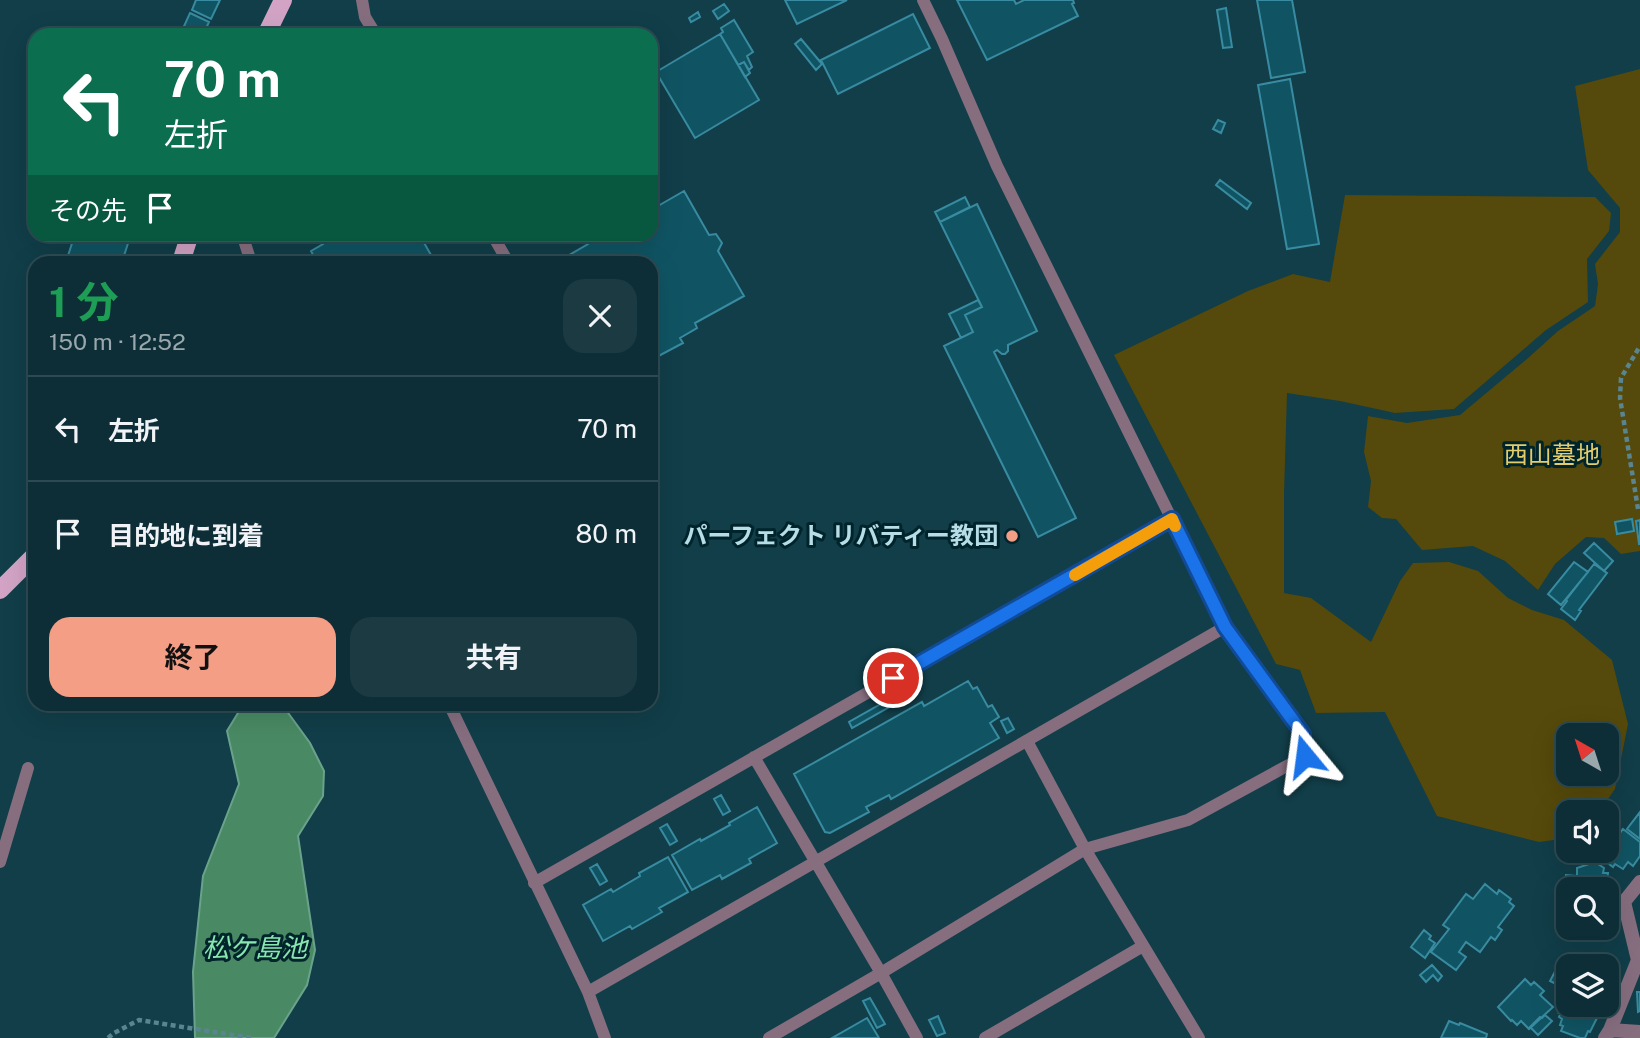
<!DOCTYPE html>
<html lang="ja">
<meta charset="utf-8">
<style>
:root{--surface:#0d2e37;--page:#1b3a42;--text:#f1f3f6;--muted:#9aa8ad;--line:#2d4a52;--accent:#f49e86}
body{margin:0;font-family:"Public Sans","Noto Sans JP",sans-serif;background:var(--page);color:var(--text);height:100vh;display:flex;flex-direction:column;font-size:26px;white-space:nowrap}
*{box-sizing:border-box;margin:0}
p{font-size:23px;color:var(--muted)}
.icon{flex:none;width:38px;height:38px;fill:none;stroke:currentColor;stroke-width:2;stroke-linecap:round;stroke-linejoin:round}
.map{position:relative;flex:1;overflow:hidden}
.panel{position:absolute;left:28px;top:256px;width:630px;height:455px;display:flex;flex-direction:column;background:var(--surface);border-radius:21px;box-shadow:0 7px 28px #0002,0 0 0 2px var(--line)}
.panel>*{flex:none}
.guide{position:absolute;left:28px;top:28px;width:630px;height:214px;border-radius:21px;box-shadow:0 7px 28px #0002,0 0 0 2px var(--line);background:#0b6e4f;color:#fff;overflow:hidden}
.needle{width:46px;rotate:321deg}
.controls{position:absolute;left:1556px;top:723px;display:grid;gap:14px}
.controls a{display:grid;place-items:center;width:63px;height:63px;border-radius:14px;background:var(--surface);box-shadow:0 7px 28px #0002,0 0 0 2px var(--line);font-size:35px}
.pin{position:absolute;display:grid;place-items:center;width:60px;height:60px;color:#fff;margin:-30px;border:4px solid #fff;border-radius:50%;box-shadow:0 2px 7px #0007}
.me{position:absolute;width:77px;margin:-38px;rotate:344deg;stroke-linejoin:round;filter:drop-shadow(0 0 5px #0008)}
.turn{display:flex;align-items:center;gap:24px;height:147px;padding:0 21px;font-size:32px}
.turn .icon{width:91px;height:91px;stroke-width:2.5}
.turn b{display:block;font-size:49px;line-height:60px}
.then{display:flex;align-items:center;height:66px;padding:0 21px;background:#0003;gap:14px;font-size:26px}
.round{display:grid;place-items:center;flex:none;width:74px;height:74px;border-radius:21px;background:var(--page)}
.overview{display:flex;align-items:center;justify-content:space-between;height:119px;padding:0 21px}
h1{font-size:42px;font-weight:700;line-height:52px;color:#1e9e55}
.button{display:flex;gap:14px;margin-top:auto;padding:14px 21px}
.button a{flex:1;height:80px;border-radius:21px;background:var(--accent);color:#111;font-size:28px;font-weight:700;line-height:80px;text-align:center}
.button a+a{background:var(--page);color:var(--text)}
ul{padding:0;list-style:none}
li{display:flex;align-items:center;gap:21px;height:105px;padding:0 21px;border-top:2px solid var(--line)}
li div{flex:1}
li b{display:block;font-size:26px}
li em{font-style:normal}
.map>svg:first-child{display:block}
.green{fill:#55490b;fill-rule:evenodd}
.water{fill:#498a64;stroke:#6aa38b;stroke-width:2}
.building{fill:#105463;stroke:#388ba0;stroke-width:2}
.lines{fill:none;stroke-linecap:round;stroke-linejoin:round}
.path{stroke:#5a848f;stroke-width:4.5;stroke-dasharray:5 3.5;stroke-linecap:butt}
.service{stroke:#866e7f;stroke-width:12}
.minor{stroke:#866e7f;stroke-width:14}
.primary{stroke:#d2a3c5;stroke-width:18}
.route-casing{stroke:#114b97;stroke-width:18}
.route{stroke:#1a73e8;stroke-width:12}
.slow{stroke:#f59e0b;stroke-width:12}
.poi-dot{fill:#f49e86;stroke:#00242c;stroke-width:2.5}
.labels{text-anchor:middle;stroke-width:6;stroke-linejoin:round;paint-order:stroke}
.park-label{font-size:24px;fill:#e2cc6b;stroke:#00242c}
.poi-label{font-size:24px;font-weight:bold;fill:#b7dde7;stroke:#00242c;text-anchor:end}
.water-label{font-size:26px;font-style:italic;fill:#88e6ae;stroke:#00242c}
</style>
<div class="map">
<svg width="1640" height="1038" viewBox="0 0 1640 1038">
<rect width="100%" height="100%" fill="#113e49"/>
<path class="green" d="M1640 69V551L1621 554 1604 538 1586 537 1555 564 1538 590 1505 561 1473 546 1422 550 1396 519 1382 518 1368 507 1371 481 1364 452 1368 416 1407 423 1460 415 1527 359 1558 331 1595 306 1598 284 1595 264 1620 232V208L1588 170 1575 86Z
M1345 195 1595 197 1611 213 1609 231 1587 259 1588 302 1546 330 1454 409 1395 413 1340 401 1287 393 1284 494V593L1311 598 1371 642 1400 581 1413 563 1449 562 1478 571 1508 598 1532 610 1564 620 1612 660 1628 724 1615 789 1599 812H1568V838L1539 842 1437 816 1385 712 1316 713 1300 670 1276 664 1114 355 1248 291 1293 274 1330 282ZM1568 735H1606V774H1568Z"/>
<path class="water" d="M253 704H274L286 710 310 743 324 771 323 796 298 836 315 950 307 985 274 1038H195L193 972 203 876 239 784 227 731 241 708Z"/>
<path class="building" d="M196 0H220L211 19 192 10Z
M785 0H847L797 24Z
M957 0H1014L1016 4 1024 0H1073L1074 3 1072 4 1078 16 987 60Z
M1257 0H1292L1305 72 1271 78Z
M724 4 729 11 718 19 713 11Z
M1226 8 1232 47 1223 48 1217 10Z
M698 12 700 17 691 22 689 18Z
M190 13 209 22 203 35H180Z
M913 14 930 48 838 94 821 60Z
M734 20 753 52 747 56 752 67 749 70 744 62 738 65 720 34 723 32 721 28Z
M720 34 759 100 695 138 656 72Z
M801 39 822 64 816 70 795 44Z
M744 62 750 73 745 77 738 65Z
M1290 79 1319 244 1287 249 1258 85Z
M1218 120 1225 123 1221 133 1213 129Z
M1220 180 1251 203 1247 209 1216 185Z
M684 191 709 235 716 234 722 243 718 251 744 296 695 323 697 328 680 338 683 343 651 360V262H566L564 258 588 244 584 234H651V210Z
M965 197 970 207 940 222 935 212Z
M977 204 1037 331 1008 345V351L1005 354H1002L997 350 994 352 1076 518 1038 537 944 346 973 332 965 315 982 307 940 222Z
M75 234H131L122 262H66Z
M318 234H419L435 262H317L311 251 323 244Z
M978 300 982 307 965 315 973 332 961 338 949 314Z
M1632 519 1634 531 1617 534 1615 522Z
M1640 520V544H1639L1636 521Z
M1594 543 1613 561 1604 571 1584 553Z
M1574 562 1588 572 1561 605 1548 594Z
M1594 564 1607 573 1579 610 1581 611 1575 620 1561 609 1567 601 1566 600Z
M968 681 973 689 977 687 988 707 992 705 999 717 990 723 999 738 891 799 889 795 866 807 869 812 830 833 825 832 794 774 922 702 924 706Z
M911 687 914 693 852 728 849 722Z
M1008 718 1014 729 1007 733 1001 721Z
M721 795 730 811 723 815 714 799Z
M757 807 777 843 749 859 751 863 722 879 720 875 692 890 672 855 700 839 701 841 730 825 729 823Z
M1640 812V839L1627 829Z
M667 824 677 841 670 845 660 828Z
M1623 829 1640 842V856L1633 866 1628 862 1623 869 1615 864 1613 867 1601 858Z
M668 857 688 892 659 908 662 912 632 929 630 926 603 941 583 905 611 889 613 892 640 876 639 873Z
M1595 862 1604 868 1603 873H1608L1606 889H1564L1566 875 1577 876V868Z
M597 864 607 881 600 885 590 868Z
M1485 884 1497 894 1499 890 1511 899 1509 902 1514 906 1498 927 1502 930 1495 940 1491 937 1480 952 1466 942 1459 952 1466 957 1456 970 1431 952 1449 929 1443 925 1466 894 1473 899Z
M1424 930 1431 936 1429 939 1435 943 1425 958 1411 947Z
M1559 964 1568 969 1560 986 1550 981Z
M1432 965 1442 976 1438 981 1433 975 1426 982 1420 975Z
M1525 979 1531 985 1534 982 1544 991 1540 995 1553 1007 1529 1029 1521 1021 1517 1025 1512 1020 1511 1021 1498 1007Z
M1637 992H1640V1011L1638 1012Z
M1567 997H1568V1004H1584L1600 1012 1590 1032 1588 1031 1585 1038H1580L1561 1031 1563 1026 1560 1025 1562 1019 1559 1017 1561 1013H1559Z
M870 998 885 1024 877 1028 863 1001Z
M1545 1015 1552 1021 1538 1035 1530 1027 1540 1017 1542 1018Z
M938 1016 945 1033 937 1036 929 1020Z
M867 1018 879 1038H832Z
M1449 1021 1459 1025 1460 1023 1487 1034 1486 1038H1441Z"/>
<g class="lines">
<path class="path" d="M1638 509 1620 398 1621 378 1640 346
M108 1038 114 1033 139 1020 252 1038"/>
<path class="service" d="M362 0 365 17 376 35
M242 234 251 262
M492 234 508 262
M449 704 588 992 605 1038
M1027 741 1085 849 1199 1038
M754 757 881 973 917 1038
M0 862 28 768
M534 883 1172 519
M588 992 1225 627
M769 1038 881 973 1085 849 1188 820 1305 756 1303 734 1225 627 997 166 942 39 923 0
M985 1038 1143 946"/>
<path class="minor" d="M1610 1030 1640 1032
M1605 1038 1610 1030 1638 960 1624 902 1640 882"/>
<path class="primary" d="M266 35 283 0
M181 262 190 234
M0 590 35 555"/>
</g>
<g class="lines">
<defs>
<path id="route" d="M893 678 1172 519 1225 627 1303 734 1305 756"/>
</defs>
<use href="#route" class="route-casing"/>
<use href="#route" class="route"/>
<path class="slow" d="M1075 575 1172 519 1175 526"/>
</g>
<circle class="poi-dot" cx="1012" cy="536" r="7"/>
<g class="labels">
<g class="park-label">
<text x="1552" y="463">西山墓地</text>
</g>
<g class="poi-label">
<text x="998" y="544">パーフェクト リバティー教団</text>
</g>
<g class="water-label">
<text x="255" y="957">松ケ島池</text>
</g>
</g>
</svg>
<div class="controls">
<a><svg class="needle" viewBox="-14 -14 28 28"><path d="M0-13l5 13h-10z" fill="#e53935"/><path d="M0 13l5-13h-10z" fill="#9aa8ad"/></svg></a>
<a><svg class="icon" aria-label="sound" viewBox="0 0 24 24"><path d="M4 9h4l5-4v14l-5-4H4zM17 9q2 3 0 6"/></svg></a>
<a><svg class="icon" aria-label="search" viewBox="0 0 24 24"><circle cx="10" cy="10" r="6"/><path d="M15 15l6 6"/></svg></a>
<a><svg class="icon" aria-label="layers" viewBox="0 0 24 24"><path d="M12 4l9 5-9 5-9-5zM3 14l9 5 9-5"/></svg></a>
</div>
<div class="pin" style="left:893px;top:678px;background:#d93025"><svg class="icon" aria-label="arrive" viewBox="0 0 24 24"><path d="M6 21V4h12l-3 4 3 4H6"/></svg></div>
<svg class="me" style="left:1305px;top:756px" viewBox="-20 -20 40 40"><path d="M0-17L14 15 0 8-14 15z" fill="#1a73e8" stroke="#fff" stroke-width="4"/></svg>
<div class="guide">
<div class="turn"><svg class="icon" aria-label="left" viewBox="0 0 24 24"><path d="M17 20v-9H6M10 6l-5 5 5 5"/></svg><div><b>70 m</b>左折</div></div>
<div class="then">その先<svg class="icon" aria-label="arrive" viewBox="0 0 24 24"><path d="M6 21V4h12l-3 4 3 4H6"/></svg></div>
</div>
<section class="panel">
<div class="overview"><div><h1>1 分</h1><p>150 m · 12:52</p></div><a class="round"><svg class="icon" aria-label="close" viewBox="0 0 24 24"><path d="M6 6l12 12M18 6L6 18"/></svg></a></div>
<ul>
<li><svg class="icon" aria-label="left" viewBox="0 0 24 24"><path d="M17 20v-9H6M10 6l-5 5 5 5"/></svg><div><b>左折</b></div><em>70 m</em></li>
<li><svg class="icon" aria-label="arrive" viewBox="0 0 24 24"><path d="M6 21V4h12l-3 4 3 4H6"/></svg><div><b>目的地に到着</b></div><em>80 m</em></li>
</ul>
<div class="button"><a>終了</a><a>共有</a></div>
</section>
</div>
